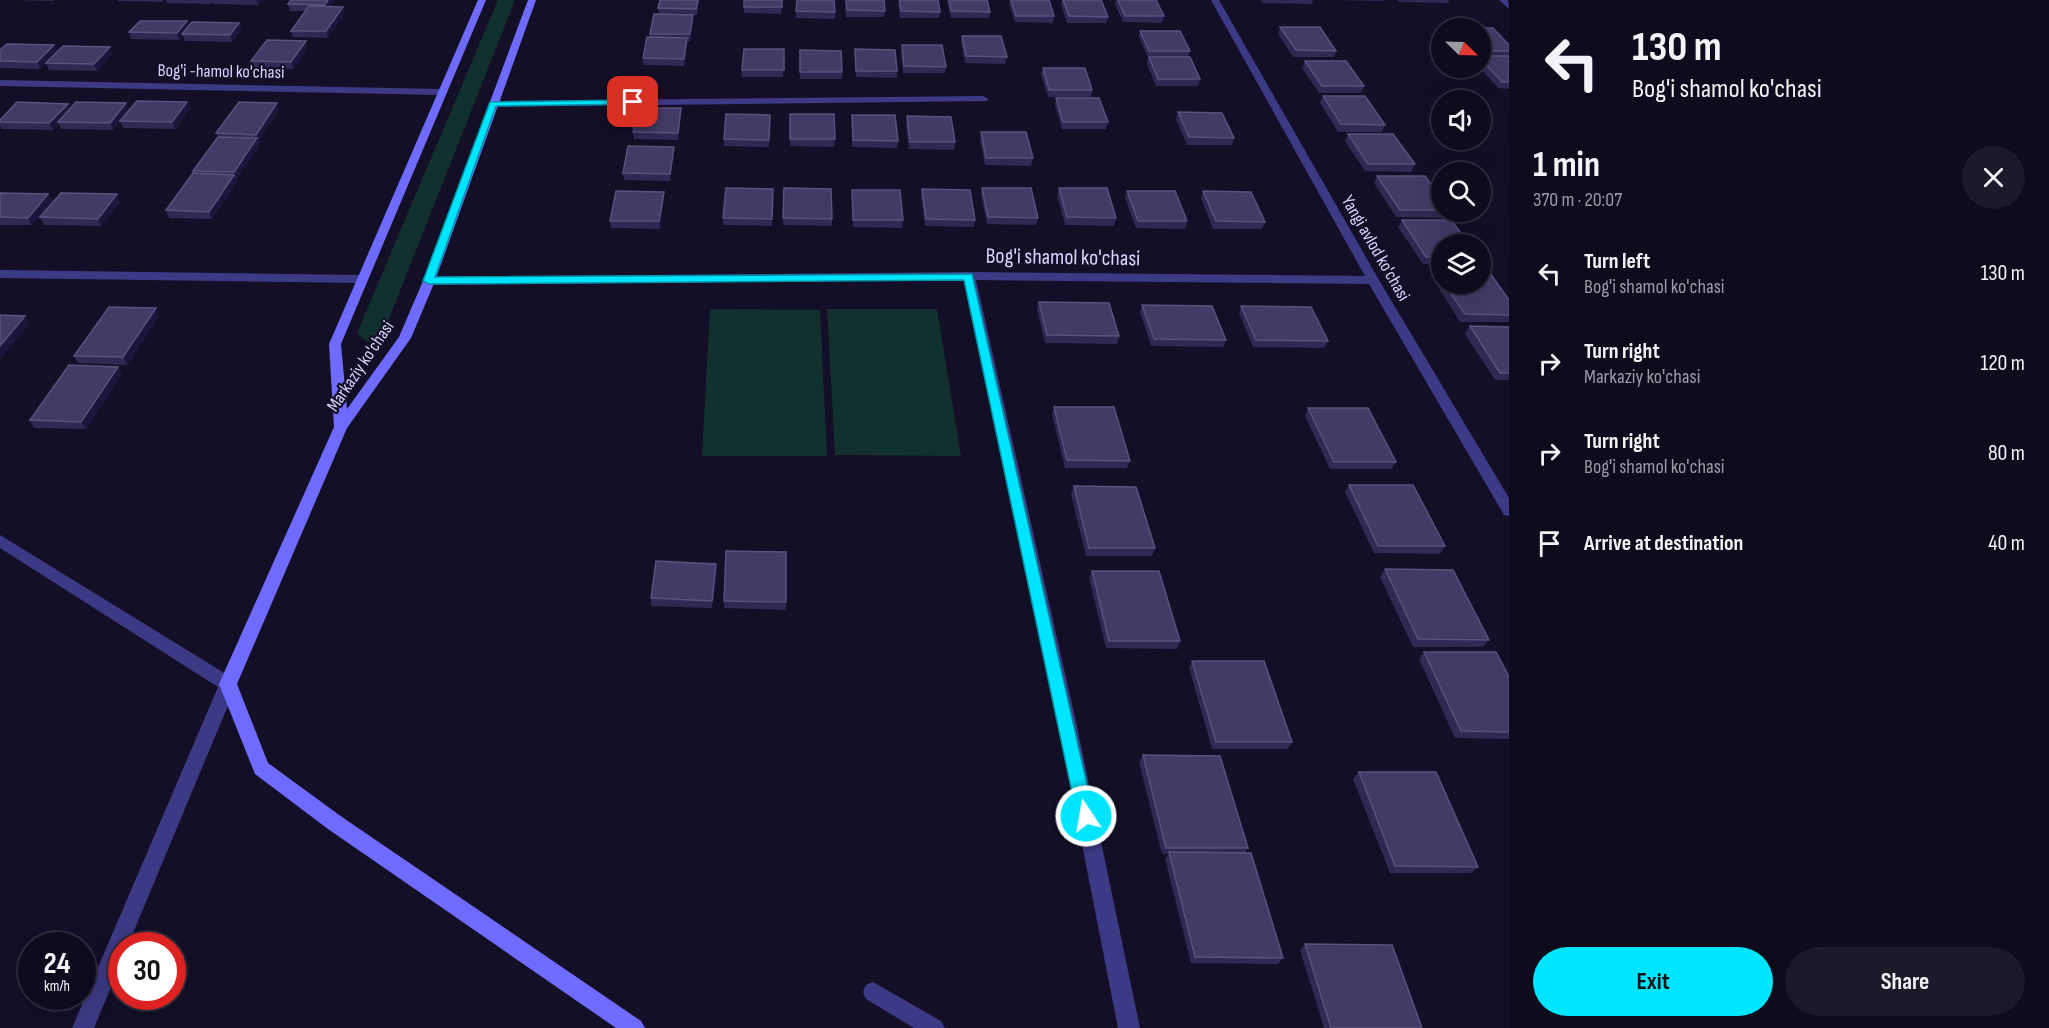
<!DOCTYPE html>
<meta charset="utf-8">
<style>
:root{--surface:#0e0b1c;--page:#1c1929;--text:#f1f3f6;--muted:#9b9ba3;--line:#2e2b3b;--accent:#00e5ff}
body{margin:0;font-family:"Sofia Sans Condensed",sans-serif;background:var(--page);color:var(--text);height:100vh;display:flex;flex-direction:column;font-size:22px;white-space:nowrap}
*{box-sizing:border-box;margin:0}
p{font-size:20px;color:var(--muted)}
.icon{flex:none;width:33px;height:33px;fill:none;stroke:currentColor;stroke-width:2;stroke-linecap:round;stroke-linejoin:round}
.map{position:relative;flex:1;overflow:hidden}
.drawer{display:flex;flex-direction:column;background:var(--surface);width:540px}
.drawer>*{flex:none}
.hud{background:#0e0b1c;color:var(--text);overflow:hidden}
.needle{width:39px;rotate:113deg}
.controls{position:absolute;left:1431px;top:18px;display:grid;gap:12px}
.controls a{display:grid;place-items:center;width:60px;height:60px;border-radius:50%;background:var(--surface);box-shadow:0 6px 24px #0002,0 0 0 2px var(--line);font-size:30px}
.speed{position:absolute;left:18px;top:932px;display:flex;gap:12px;font-size:30px;font-weight:700;text-align:center}
.speed>*{display:grid;place-content:center;width:78px;height:78px;border-radius:50%;background:var(--surface);box-shadow:0 6px 24px #0002,0 0 0 2px var(--line);line-height:1}
.speed small{font-size:15px;font-weight:400}
.speed .limit{border:9px solid #d22;background:#fff;color:#111}
.pin{position:absolute;display:grid;place-items:center;width:51px;height:51px;color:#fff;margin:-26px;border-radius:12px;box-shadow:0 3px 9px #0006}
.me{position:absolute;width:66px;margin:-33px;rotate:348deg;stroke-linejoin:round;filter:drop-shadow(0 0 4px #0008)}
.turn{display:flex;align-items:center;gap:21px;height:126px;padding:0 24px;font-size:27px}
.turn .icon{width:78px;height:78px;stroke-width:2.5}
.turn b{display:block;font-size:42px;line-height:51px}
.round{display:grid;place-items:center;flex:none;width:63px;height:63px;border-radius:32px;background:var(--page)}
.headline{display:flex;align-items:center;justify-content:space-between;height:102px;padding:0 24px}
h1{font-size:36px;font-weight:700;line-height:45px}
.action{display:flex;gap:12px;margin-top:auto;padding:12px 24px}
.action a{flex:1;height:69px;border-radius:36px;background:var(--accent);color:#111;font-size:24px;font-weight:700;line-height:69px;text-align:center}
.action a+a{background:var(--page);color:var(--text)}
ul{padding:0;list-style:none}
li{display:flex;align-items:center;gap:18px;height:90px;padding:0 24px}
li div{flex:1}
li b{display:block;font-size:22px}
li em{font-style:normal}
main{display:flex;flex:1;min-height:0}
.map>svg:first-child{display:block}
.green{fill:#12302f}
.lines{fill:none;stroke-linecap:round;stroke-linejoin:round}
.lane{fill:#3d3a85;fill-rule:evenodd}
.street{fill:#3d3a85;fill-rule:evenodd}
.secondary{fill:#6f6bff;fill-rule:evenodd}
.wall{fill:#312854}
.shaded-wall{fill:#1d163a}
.building{fill:#433a66;stroke:#5a527e;stroke-width:1.5}
.route{fill:#00e5ff;stroke:#0095a6;stroke-width:1.5}
.labels{text-anchor:middle;stroke-width:4.5;stroke-linejoin:round;paint-order:stroke}
.far-street-label{font-size:18px;fill:#d9d4ff;stroke:#130f26}
.street-label{font-size:22px;fill:#d9d4ff;stroke:#130f26}
</style>
<main>
<div class="map">
<svg width="1509" height="1028" viewBox="0 0 1509 1028">
<rect width="100%" height="100%" fill="#130f26"/>
<path class="green" d="M498 0H515L383 334 367 342 357 333Z
M710 309 820 310 827 456H702Z
M827 309H937L961 456 835 455Z"/>
<g class="lines">
<path class="lane" d="M873 982 941 1021 945 1028H914L866 999 863 992 866 985Z"/>
<path class="street" d="M1211 0H1219L1379 280 1509 498V516L1504 515 1369 284 976 280 1076 722 1140 1028H1118L1058 722 964 280 429 285 423 281 429 277 969 272 1365 276Z
M1499 0H1508L1509 9Z
M0 80 441 89 446 92 441 95 0 86Z
M983 96 988 99 987 101 493 107 488 104 493 101Z
M0 270 363 275 369 279 363 283 0 278Z
M0 535 234 679 237 684 128 945H122V961L94 1028H72L218 687 0 548Z"/>
<path class="secondary" d="M478 0H486L341 344 347 409 399 337 423 281 528 0H536L435 281 411 338 347 428 237 684 268 763 342 817 641 1021 645 1028H616L328 829 255 774 219 684 334 427 329 344Z"/>
</g>
<path class="wall" d="M14 0H54L53 1Z
M118 0H164L162 2 118 1Z
M166 0H262L258 5 214 4 213 2 211 4 167 3Z
M335 0 330 7 344 14 328 38 293 37 291 31 305 11H290L288 4Z
M660 0H699L697 15H693V21L690 41H687L684 66 643 65V58L650 38V34L659 14 658 8Z
M744 0H782L781 14 744 13Z
M797 0 835 12V19L796 18Z
M845 0H884L885 11 884 17H846Z
M898 0H938L940 12 939 18H900Z
M947 0H987L990 12 989 18H951Z
M1010 0H1049L1054 16 1053 23 1015 22 1009 4Z
M1062 0H1101L1108 17 1106 23H1067L1061 4Z
M1116 0H1156L1164 16 1162 23 1123 22 1115 4Z
M1261 0H1313L1312 4 1263 3Z
M1334 0H1384L1383 1Z
M1397 0H1449L1448 3 1399 2Z
M187 21 189 26 239 23 241 30 232 42 185 41 183 36 179 40 131 39 129 32Z
M1280 27 1336 51 1334 57H1293L1278 34Z
M1453 28H1493L1509 45V89L1498 88 1480 68V28Z
M1140 31 1190 51 1188 57 1200 79 1198 86H1156L1147 64 1148 58 1139 37Z
M962 36 1007 57 1005 64 965 63 961 42Z
M54 45 57 51 40 69 0 68V50Z
M902 45 946 67 945 73H903L901 52Z
M110 47 112 54 97 71 49 70 46 63Z
M308 48 293 69 254 68 251 61Z
M784 49 783 77H742V70Z
M855 49 897 71V78L856 77Z
M800 50 842 72V79H800Z
M1305 61 1364 86 1361 93H1319L1302 68Z
M1043 68 1092 90 1091 97H1048L1041 74Z
M1323 96 1385 125 1382 132H1338L1320 103Z
M1056 98 1108 122 1106 129H1062L1055 105Z
M126 103 129 110 190 109 175 129 123 128 120 121 113 130 61 129 59 124 53 130 2 129 0 126V120L68 104 70 109Z
M279 110 258 141 260 145 236 179 237 182 212 219 169 218 166 210 194 173 193 171 218 137 216 133Z
M1178 112 1234 138 1232 145H1187L1176 119Z
M790 114 835 139 834 147 790 146Z
M681 115 678 140 634 139 633 132Z
M770 115 769 147 724 146V139Z
M852 115 898 141 897 148 852 147Z
M907 116 955 142 954 150 909 149 906 124Z
M981 132 1033 158 1031 166 985 165 980 139Z
M1348 134 1415 164 1411 172 1365 171 1345 141Z
M674 154 670 181 624 180 623 173Z
M1377 176 1442 200V212H1448L1445 218 1396 217 1374 183Z
M784 188 832 219V226L783 225Z
M982 188 1038 218 1036 225 987 224 981 195Z
M1059 188 1116 218 1114 226 1065 225 1057 195Z
M773 189 772 226 723 225V218Z
M922 189 975 220 974 227 925 226 921 196Z
M852 190 903 220 902 228 853 227Z
M1127 191 1187 221 1185 229 1136 228 1125 198Z
M1203 191 1265 222 1262 229H1213L1201 198Z
M664 192V199L660 229 611 228 610 221Z
M0 193 48 194 52 201 31 225H0Z
M120 202 101 226 44 225 40 217Z
M1402 220 1442 244V265L1423 264 1398 227Z
M1437 273H1442V284H1480L1509 300V322H1460L1434 280Z
M1039 302 1119 336 1117 344 1045 343 1037 309Z
M1142 305 1226 340 1223 347 1151 346 1140 312Z
M1241 306 1328 341 1324 348 1253 347 1239 313Z
M159 316 127 365 78 363 74 356Z
M1470 326 1509 327V380H1495L1465 334Z
M118 367 122 374 86 429 34 428 30 420Z
M1054 407 1130 461 1127 468H1065L1052 414Z
M1308 408 1396 462 1391 469H1330L1305 416Z
M1349 485 1445 546 1440 554 1374 553 1345 492Z
M1074 486 1155 548 1152 556H1086L1071 494Z
M786 552V610L724 608V601Z
M1385 569 1489 640 1483 647H1413L1380 577Z
M1092 571 1180 641 1177 649 1106 648 1089 578Z
M717 572 712 608 651 606V598Z
M1424 652 1509 677V739L1455 738 1419 659Z
M1192 661 1292 742 1288 749H1212L1189 668Z
M1143 755 1248 848 1245 853 1283 958 1278 964 1191 963 1165 859 1168 854H1162L1139 762Z
M1359 772 1478 867 1471 873H1390L1353 779Z
M1305 944 1422 1028H1324L1300 950Z"/>
<path class="shaded-wall" d="M256 0H262L258 5Z
M328 0H335L326 12 325 5Z
M343 7 344 14 328 38 326 31Z
M693 15V21L690 41V34Z
M187 21 189 28 182 34 183 36 179 40 177 33Z
M239 23 241 30 232 42 230 35Z
M687 38V45L684 66V59Z
M306 41 308 48 293 69 291 62Z
M54 45 57 51 40 69 37 62Z
M110 47 112 54 97 71 94 64Z
M187 102 190 109 175 129 172 122Z
M126 103 129 110 113 130 110 123Z
M277 103 279 110 258 141 260 145 237 179 234 172 257 138 256 135Z
M68 104 71 111 58 122 59 124 53 130 49 123Z
M681 108V115L678 140V133Z
M674 147V154L670 181V174Z
M234 175 237 182 212 219 209 212Z
M664 192V199L660 229 659 221Z
M48 194 52 201 31 225 28 218Z
M117 194 120 202 101 226 98 219Z
M156 308 159 316 127 365 123 357Z
M25 316 29 324 0 360V346Z
M118 367 122 374 86 429 81 422Z
M716 564 717 572 712 608V601Z"/>
<path class="building" d="M291 0H328L325 5 288 4Z
M660 0H698L696 9 658 8Z
M744 0H782V7H744Z
M797 0H834L835 12 796 11Z
M846 0H884L885 11 847 10Z
M900 0H938L940 12 901 11Z
M949 0H987L990 12 951 11Z
M1011 0H1049L1054 16H1016Z
M1063 0H1101L1108 17 1069 16Z
M1118 0H1156L1164 16H1125Z
M309 6 343 7 326 31H291Z
M654 14 693 15 690 34H650Z
M140 21H187L177 33 129 32Z
M192 22 239 23 230 35 182 34Z
M1280 27H1320L1336 51 1296 50Z
M1453 28H1493L1509 45V51H1480V28Z
M1140 31H1180L1190 51H1149Z
M962 36H1001L1007 57 966 56Z
M647 37 687 38 684 59 643 58Z
M267 40 306 41 291 62 251 61Z
M7 44 54 45 37 62 0 61V50Z
M902 45H942L946 67 904 66Z
M63 46 110 47 94 64 46 63Z
M744 49H784V70H742Z
M855 49 895 50 897 71H856Z
M800 50 841 51 842 72H800Z
M1480 56H1509V82H1502L1480 58Z
M1149 57H1190L1200 79H1158Z
M1305 61H1346L1364 86H1322Z
M1043 68H1085L1092 90H1049Z
M1323 96H1365L1385 125 1341 124Z
M1056 98H1099L1108 122H1063Z
M137 101 187 102 172 122 120 121Z
M17 102 68 104 49 123 0 122V120Z
M76 102 126 103 110 123 58 122Z
M239 102 277 103 256 135 216 133Z
M638 108H681L678 133 633 132Z
M1178 112 1222 113 1234 138 1189 137Z
M726 114 770 115 769 140 724 139Z
M790 114H834L835 139H790Z
M852 115H895L898 141 853 140Z
M907 116 951 117 955 142H910Z
M981 132H1026L1033 158H986Z
M1348 134H1393L1415 164H1368Z
M218 137 257 138 234 172 193 171Z
M628 146 674 147 670 174 623 173Z
M193 173 234 175 209 212 166 210Z
M1377 176H1425L1442 200V210H1400Z
M726 188 773 189 772 219 723 218Z
M784 188 831 189 832 219 783 218Z
M982 188H1031L1038 218 988 217Z
M1059 188H1107L1116 218 1067 217Z
M922 189 970 190 975 220 926 219Z
M852 190H900L903 220H853Z
M616 191 664 192 659 221H610Z
M1127 191H1175L1187 221H1138Z
M1203 191 1251 192 1265 222 1216 221Z
M0 193 48 194 28 218 0 217Z
M61 193 117 194 98 219 40 217Z
M1402 220H1451L1469 244H1442V257H1426Z
M1437 273H1442V279Z
M1480 273H1490L1509 300V315L1465 314 1444 284H1480Z
M1039 302 1109 303 1119 336 1047 335Z
M1142 305 1212 306 1226 340 1154 339Z
M1241 306 1311 307 1328 341 1256 340Z
M109 307 156 308 123 357 74 356Z
M0 315 25 316 0 346Z
M1470 326 1509 327V373H1500Z
M69 365 118 367 81 422 30 420Z
M1054 407H1114L1130 461 1067 460Z
M1308 408H1368L1396 462H1334Z
M1349 485H1413L1445 546H1378Z
M1074 486 1136 487 1155 548H1089Z
M726 551 786 552V602L724 601Z
M656 561 716 564 712 601 651 598Z
M1385 569 1453 570 1489 640 1418 639Z
M1092 571H1159L1180 641H1109Z
M1424 652H1496L1509 677V732L1461 731Z
M1192 661H1264L1292 742H1216Z
M1143 755 1220 756 1248 848H1166Z
M1359 772H1436L1478 867 1395 866Z
M1169 852 1251 853 1283 958 1195 957Z
M1305 944 1392 945 1422 1028H1331Z"/>
<path class="route" d="M633 100 637 102 636 104 496 106 435 277 972 274 1094 816 1092 822 1086 824 1080 822 1077 816 964 280 429 284 423 281 490 102Z"/>
<g class="labels">
<g class="far-street-label">
<text transform="translate(221 71) rotate(1)" y="6">Bog'i -hamol ko'chasi</text>
<text transform="translate(1376 248) rotate(60)" y="6">Yangi avlod ko'chasi</text>
<text transform="translate(360 366) rotate(-56)" y="6">Markaziy ko'chasi</text>
</g>
<g class="street-label">
<text transform="translate(1063 256) rotate(1)" y="8">Bog'i shamol ko'chasi</text>
</g>
</g>
</svg>
<div class="controls">
<a><svg class="needle" viewBox="-14 -14 28 28"><path d="M0-13l5 13h-10z" fill="#e53935"/><path d="M0 13l5-13h-10z" fill="#9b9ba3"/></svg></a>
<a><svg class="icon" aria-label="sound" viewBox="0 0 24 24"><path d="M4 9h4l5-4v14l-5-4H4zM17 9q2 3 0 6"/></svg></a>
<a><svg class="icon" aria-label="search" viewBox="0 0 24 24"><circle cx="10" cy="10" r="6"/><path d="M15 15l6 6"/></svg></a>
<a><svg class="icon" aria-label="layers" viewBox="0 0 24 24"><path d="M12 4l9 5-9 5-9-5zM3 14l9 5 9-5"/></svg></a>
</div>
<div class="speed"><div>24<small>km/h</small></div><div class="limit">30</div></div>
<div class="pin" style="left:633px;top:102px;background:#d93025"><svg class="icon" aria-label="arrive" viewBox="0 0 24 24"><path d="M6 21V4h12l-3 4 3 4H6"/></svg></div>
<svg class="me" style="left:1086px;top:816px" viewBox="-20 -20 40 40"><circle r="17" fill="#00e5ff" stroke="#fff" stroke-width="3"/><path d="M0-11L8 9 0 5-8 9z" fill="#fff"/></svg>
</div>
<section class="drawer">
<div class="hud">
<div class="turn"><svg class="icon" aria-label="left" viewBox="0 0 24 24"><path d="M17 20v-9H6M10 6l-5 5 5 5"/></svg><div><b>130 m</b>Bog'i shamol ko'chasi</div></div>
</div>
<div class="headline"><div><h1>1 min</h1><p>370 m · 20:07</p></div><a class="round"><svg class="icon" aria-label="close" viewBox="0 0 24 24"><path d="M6 6l12 12M18 6L6 18"/></svg></a></div>
<ul>
<li><svg class="icon" aria-label="left" viewBox="0 0 24 24"><path d="M17 20v-9H6M10 6l-5 5 5 5"/></svg><div><b>Turn left</b><p>Bog'i shamol ko'chasi</p></div><em>130 m</em></li>
<li><svg class="icon" aria-label="right" viewBox="0 0 24 24"><path d="M7 20v-9h11M14 6l5 5-5 5"/></svg><div><b>Turn right</b><p>Markaziy ko'chasi</p></div><em>120 m</em></li>
<li><svg class="icon" aria-label="right" viewBox="0 0 24 24"><path d="M7 20v-9h11M14 6l5 5-5 5"/></svg><div><b>Turn right</b><p>Bog'i shamol ko'chasi</p></div><em>80 m</em></li>
<li><svg class="icon" aria-label="arrive" viewBox="0 0 24 24"><path d="M6 21V4h12l-3 4 3 4H6"/></svg><div><b>Arrive at destination</b></div><em>40 m</em></li>
</ul>
<div class="action"><a>Exit</a><a>Share</a></div>
</section>
</main>
